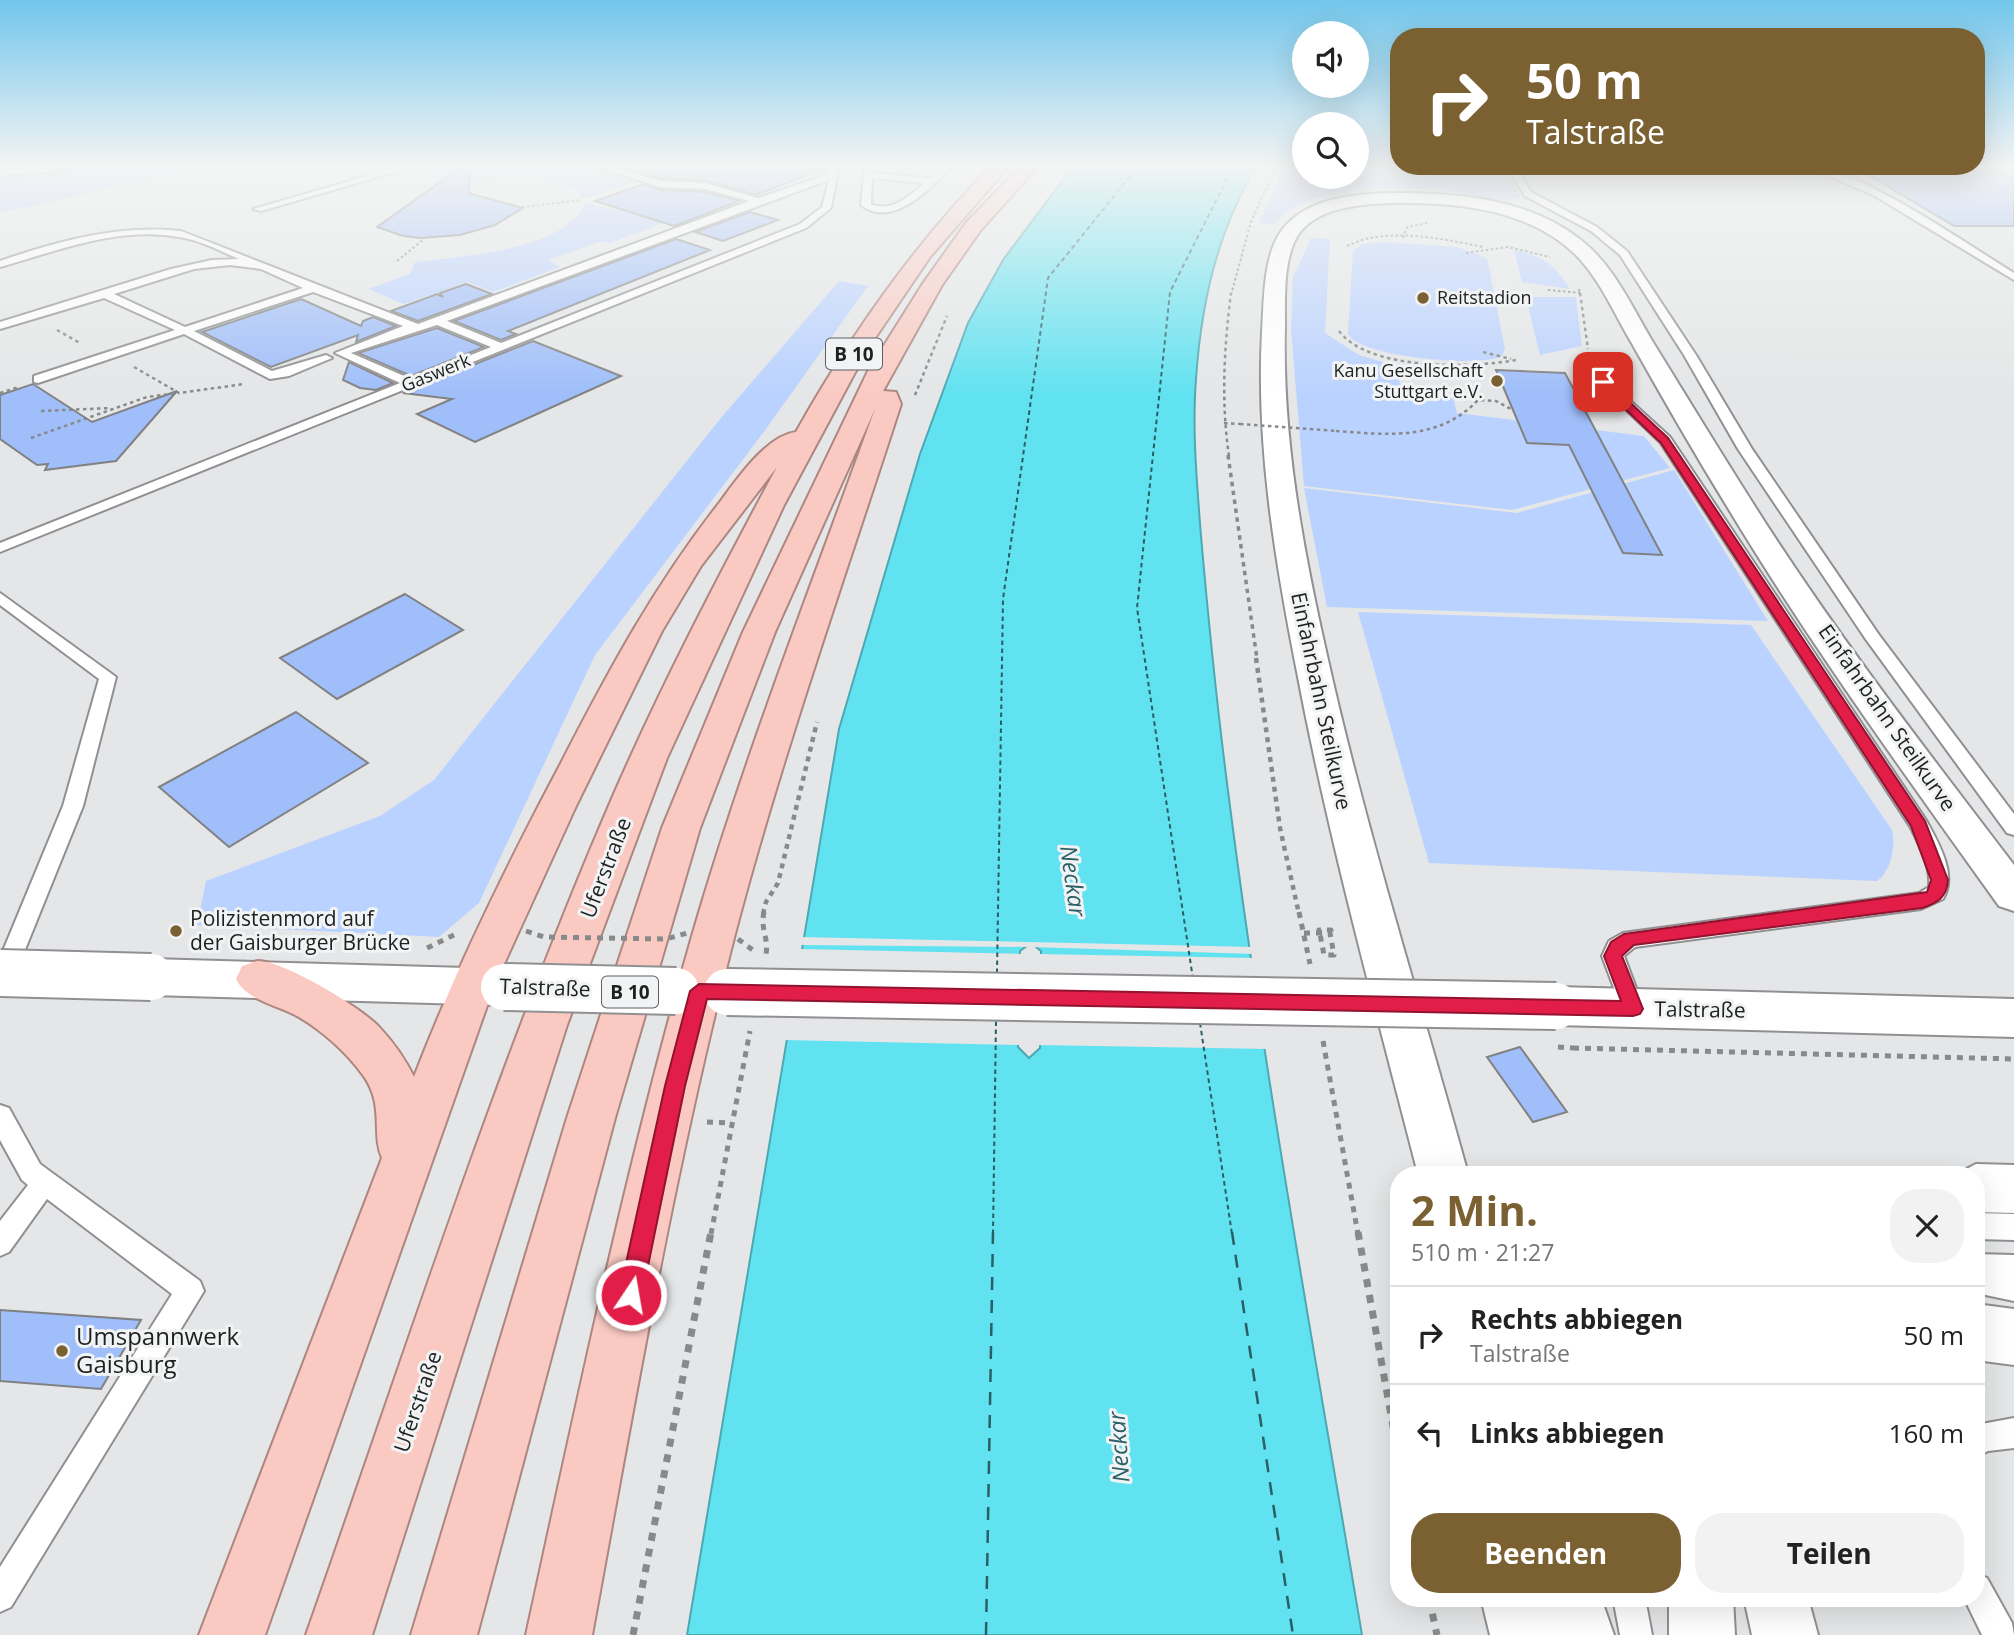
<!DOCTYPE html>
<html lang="de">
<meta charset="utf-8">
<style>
:root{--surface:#fff;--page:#f2f2f2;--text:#222;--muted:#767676;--line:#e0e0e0;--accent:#7b6032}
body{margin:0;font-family:"Open Sans",sans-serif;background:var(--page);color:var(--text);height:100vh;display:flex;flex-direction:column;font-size:26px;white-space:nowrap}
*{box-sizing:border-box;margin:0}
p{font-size:23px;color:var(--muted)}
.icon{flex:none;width:38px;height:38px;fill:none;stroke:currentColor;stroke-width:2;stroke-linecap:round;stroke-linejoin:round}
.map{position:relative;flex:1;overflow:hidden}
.details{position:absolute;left:1390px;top:1166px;width:595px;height:441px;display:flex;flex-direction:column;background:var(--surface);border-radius:28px;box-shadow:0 7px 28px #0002}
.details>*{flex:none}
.hud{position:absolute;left:1390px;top:28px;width:595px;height:147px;border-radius:28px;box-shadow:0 7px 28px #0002;background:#7b6032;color:#fff;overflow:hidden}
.tools{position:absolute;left:1292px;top:21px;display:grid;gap:14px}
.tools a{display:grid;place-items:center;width:77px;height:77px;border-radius:50%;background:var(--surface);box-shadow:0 7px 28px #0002;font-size:35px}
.pin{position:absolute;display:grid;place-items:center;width:60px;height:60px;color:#fff;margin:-30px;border-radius:14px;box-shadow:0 4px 10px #0006}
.me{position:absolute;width:77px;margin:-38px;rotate:12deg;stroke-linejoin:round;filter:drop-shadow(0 0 5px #0008)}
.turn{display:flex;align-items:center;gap:24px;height:147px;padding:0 21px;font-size:32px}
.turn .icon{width:91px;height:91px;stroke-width:2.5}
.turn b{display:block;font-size:49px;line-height:60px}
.round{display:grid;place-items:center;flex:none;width:74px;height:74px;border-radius:28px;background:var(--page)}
.headline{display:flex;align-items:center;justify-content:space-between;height:119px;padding:0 21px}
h1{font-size:42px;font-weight:700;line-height:52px;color:var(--accent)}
.action{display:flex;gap:14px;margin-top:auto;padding:14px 21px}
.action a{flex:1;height:80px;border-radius:28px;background:var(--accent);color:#fff;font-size:28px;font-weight:700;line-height:80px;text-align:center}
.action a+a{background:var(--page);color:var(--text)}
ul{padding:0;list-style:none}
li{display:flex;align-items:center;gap:21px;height:98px;padding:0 21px;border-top:2px solid var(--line)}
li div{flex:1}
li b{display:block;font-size:26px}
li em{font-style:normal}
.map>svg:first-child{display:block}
.green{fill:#bad2ff}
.water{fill:#61e2f0;stroke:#4da8b2;stroke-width:2;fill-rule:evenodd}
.pier{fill:#e5e6e7}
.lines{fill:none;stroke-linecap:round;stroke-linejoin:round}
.ferry-far1{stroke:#295f65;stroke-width:2;stroke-dasharray:4.5 3.5;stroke-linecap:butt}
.ferry{stroke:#295f65;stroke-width:2.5;stroke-dasharray:13 10;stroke-linecap:butt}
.building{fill:#9fbefa;stroke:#818182;stroke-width:2}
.service-casing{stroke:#909092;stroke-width:4}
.minor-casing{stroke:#909092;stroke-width:4}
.secondary-casing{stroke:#909092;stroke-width:4}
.trunk-casing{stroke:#ac8680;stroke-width:4}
.path-far5{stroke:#88898a;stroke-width:2;stroke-dasharray:2.5 2.5;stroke-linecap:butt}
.path-far4{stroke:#88898a;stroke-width:2.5;stroke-dasharray:3.5 3.5;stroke-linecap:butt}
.path-far3{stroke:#88898a;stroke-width:3.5;stroke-dasharray:4.5 4.5;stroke-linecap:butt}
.path-far2{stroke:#88898a;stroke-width:4.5;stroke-dasharray:5 5;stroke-linecap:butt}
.path-far1{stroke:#88898a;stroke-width:5;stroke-dasharray:6 6;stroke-linecap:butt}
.path{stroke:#88898a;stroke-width:7;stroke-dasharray:8 8;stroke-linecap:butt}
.service{fill:#fff;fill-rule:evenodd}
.minor{fill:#fff;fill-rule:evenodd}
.secondary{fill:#fff;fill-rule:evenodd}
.trunk{fill:#facac2;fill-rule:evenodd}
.tram{stroke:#373838;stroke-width:2}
.secondary-bridge-casing{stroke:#909092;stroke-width:50;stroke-linecap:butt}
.path-bridge-far1{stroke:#88898a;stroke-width:2.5;stroke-dasharray:3.5 3.5;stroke-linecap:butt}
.path-bridge{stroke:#88898a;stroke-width:5;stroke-dasharray:6 6;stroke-linecap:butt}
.secondary-bridge{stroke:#fff;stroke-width:46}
.route{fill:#e11d48;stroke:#92132f;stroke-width:2}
.poi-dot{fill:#7b6032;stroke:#f2f3f4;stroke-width:2.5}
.labels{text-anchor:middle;stroke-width:6;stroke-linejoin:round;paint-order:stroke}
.far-poi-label{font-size:18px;fill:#1f2020;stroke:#f2f3f4;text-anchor:start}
.far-street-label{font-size:18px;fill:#1f2020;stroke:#f2f3f4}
.shield{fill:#f2f3f4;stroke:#5e5f60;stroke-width:2}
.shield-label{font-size:19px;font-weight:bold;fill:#1f2020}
.street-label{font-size:21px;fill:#1f2020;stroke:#f2f3f4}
.poi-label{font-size:21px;fill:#1f2020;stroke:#f2f3f4;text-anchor:start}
.water-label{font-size:23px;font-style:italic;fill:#295f65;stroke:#f2f3f4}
.near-poi-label{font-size:24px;fill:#1f2020;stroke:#f2f3f4;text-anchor:start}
</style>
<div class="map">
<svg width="2014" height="1635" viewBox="0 0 2014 1635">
<rect width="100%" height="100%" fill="#e5e6e7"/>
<path class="green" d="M74 165H295C253 172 210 171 167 176 110 184 57 203 0 212V174Z
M437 165H579L637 181 583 199C558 162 481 184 444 180 436 179 426 173 418 171Z
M1285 165H1304V177H1356V165L1504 166 1521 198C1494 204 1467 192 1440 190 1393 186 1306 186 1274 224L1259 223Z
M668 192 713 205 610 243 602 241 548 260 560 267 493 292 468 282 404 304 368 289 410 274 415 262C462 256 566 251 586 202L613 210Z
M1311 238 1330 239 1325 333 1359 355 1397 366 1402 394 1453 398 1457 413 1644 436 1670 468 1512 510 1304 486 1291 329 1293 278Z
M1384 242 1457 247 1487 258 1505 349 1502 356C1479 368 1360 357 1348 334L1353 251 1363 244Z
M1514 250C1544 256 1554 264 1570 289L1522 282Z
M839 281 868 286 763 433 595 655 479 903 439 937 197 925 206 881 380 816 434 780 720 419Z
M1526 297H1576L1582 346 1540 355Z
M1674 470 1768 621 1327 607 1304 488 1517 513Z
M1358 612 1751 625 1892 830C1896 845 1891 872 1877 881L1429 863Z"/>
<path class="water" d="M1074 165H1258C1217 229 1201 304 1196 379 1192 431 1197 484 1201 536 1208 616 1216 696 1226 775 1262 1063 1314 1349 1362 1635H687L839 729 920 454 968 323 1003 260ZM1031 943 1041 951 1040 1048 1029 1058 1018 1047 1020 951Z"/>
<path class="pier" d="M801 937 1253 947 1255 954 1031 947 800 945Z
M800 949 1024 954 1021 1045 784 1040Z
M1038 954 1255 958 1269 1049 1037 1045Z"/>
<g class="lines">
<path class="ferry-far1" d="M997 973 1003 599 1048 278 1139 165
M1193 979 1137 608 1170 292 1234 165
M1200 1023 1232 1234
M993 1234 996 1020"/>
<path class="ferry" d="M1232 1232 1293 1635
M986 1635 993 1232"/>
</g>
<path class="building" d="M464 165H472L468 193 523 208 495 225 460 235 421 238 403 236 377 227Z
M640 165H827L828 167 756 195 705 180 661 178 639 172Z
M1862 171H1998L2014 180V226H1954Z
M644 184 660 190 705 192 739 201 674 226 595 201Z
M750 212 778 220 723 241 695 232Z
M676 239 710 250 508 331 516 334 501 340 454 321Z
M466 284 492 294 418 321 391 311 437 294 443 297 440 293Z
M301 299 361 326 363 321 373 317 396 326 356 342 358 335 271 367 202 332Z
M437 328 484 347 411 376 358 353Z
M533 341 621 376 475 442 417 414 452 399 403 393Z
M349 362 393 383 376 390 360 388 343 380Z
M1496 370 1565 373 1662 555 1623 553 1569 445 1527 443Z
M33 384 92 422 177 391 116 461 45 470 48 464 37 465 0 439V395Z
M405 594 463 630 337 699 280 658Z
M296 712 368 763 229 847 159 787Z
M1520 1047 1567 1112 1533 1122 1487 1057Z
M0 1310 141 1320 101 1389 0 1381Z"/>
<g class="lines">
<defs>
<path id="service" d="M405 165H419L261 211 253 209Z
M592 165H605L661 181 705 183 758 198 829 174 831 165H839L831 208 806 228 0 552V543L400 383 335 353 403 326 313 292 194 331 272 371 326 355 332 358 289 376 270 379 184 334 38 383 34 382V376L175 330 104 298 0 329V322L171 269 212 260 239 259C220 251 200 240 179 237 118 226 57 251 0 267V261C57 241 120 224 181 231L418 324 749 201 705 189 660 187ZM829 180 822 207 800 224 501 343 447 321ZM230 265 261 269 303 288 185 327 114 294 194 269ZM437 325 491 347 411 379 351 353Z
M865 165H873V173L930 178 944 165H953C932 187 893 230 861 205ZM872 178 924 183C910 196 891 213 871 204Z
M1507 166H1515L1531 192 1597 227 1627 251 1696 355 1752 449 1879 635 2014 814V835L2007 833 1865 638 1738 449 1684 355 1620 255 1591 231 1525 196Z
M1681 166H1787L1783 169Z
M1806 166C1856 166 1968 245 2014 273V280L1875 196Z
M1583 365H1591L1670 437 1926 820C1938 842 1958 875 1943 899L1921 909 1635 947 1624 956 1644 1009 1641 1016 1633 1018 1625 1016 1622 1009 1602 956 1609 941 1623 933 1919 893 1929 887C1931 867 1920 846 1911 828L1660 442 1583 369Z
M0 593 116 677 83 806 16 972 13 978 0 979V958L63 806 99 679 0 605Z
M0 1105 9 1108 40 1164 200 1281 204 1291 11 1607 0 1612V1567L172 1294 47 1199 9 1252 0 1256V1221L28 1185 22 1180 0 1140Z
M1976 1213 2014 1214V1240L1976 1239Z
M1976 1254 2014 1255V1301L1976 1293Z
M2014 1418V1448L1988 1451 1976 1457V1425Z
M1976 1573 1987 1578 2012 1623 2014 1635H1982L1964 1598H1976Z
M1613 1598H1645L1652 1635H1620Z"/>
<path id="minor" d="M71 165 63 170 0 176V166Z
M1390 193C1456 192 1528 198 1581 240 1613 265 1631 305 1651 339 1685 394 1719 450 1754 505 1833 630 1924 747 2014 865V911L1999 906C1906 776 1811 646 1728 508 1694 453 1662 397 1630 340 1613 311 1599 278 1575 254 1527 208 1454 202 1392 203 1361 204 1317 207 1298 235 1283 259 1285 298 1285 326 1282 439 1303 550 1328 660 1367 834 1421 1003 1468 1174H1418C1375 1007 1329 841 1297 672 1275 560 1256 446 1262 332 1264 302 1263 263 1278 236 1300 199 1351 194 1390 193Z
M1976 1164 2014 1165V1213L1976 1212V1174H1957Z
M1976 1304 2014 1309V1365L1976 1360Z
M1481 1598H1601L1614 1635H1490Z
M1669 1598H1733L1735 1635H1669Z
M1744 1598H1808L1818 1635H1752Z"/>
<path id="secondary" d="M151 959 502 969 518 974 524 987 518 1000 502 1005 151 995 136 990 129 977 136 964Z
M1556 987 2014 999V1037L1556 1025 1540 1019 1534 1006 1540 993Z"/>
<path id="trunk" d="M992 165H1010L930 257 867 350 784 505 667 758 567 1025 372 1635H306C405 1354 495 1069 613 796 662 684 719 575 777 467L701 566 662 631 576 806 494 986 265 1635H199L382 1158C371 1133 385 1105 363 1075 346 1052 324 1032 299 1017 278 1005 247 1001 236 979L242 966C247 965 254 961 258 961 285 961 362 1008 380 1028 394 1043 405 1059 414 1077 455 970 506 867 560 765 609 670 654 586 720 502 737 479 766 436 796 432 851 334 914 245 992 165Z
M1022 165H1039L980 231 942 285 883 391 896 392 901 404C844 580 782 755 735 934 675 1165 635 1401 592 1635H526C577 1401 626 1166 692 936 744 757 812 584 875 409L775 632 700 828 615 1118 477 1635H411L567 1118 662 828 743 632 868 371 922 285 966 223Z"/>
</defs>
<use href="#service" class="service-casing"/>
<use href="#minor" class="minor-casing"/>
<use href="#secondary" class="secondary-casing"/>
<use href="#trunk" class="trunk-casing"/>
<path class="path-far5" d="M86 168 103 165
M517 208 580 200
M1403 238 1407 227 1427 223
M1347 246C1387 226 1442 239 1484 247
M1466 253 1508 247 1550 257
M397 261 424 239
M1579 289 1580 295
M1548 290 1581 293
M1231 295 1251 222 1277 165"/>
<path class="path-far4" d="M1580 293 1588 349
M57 330 80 343
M1339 331C1369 371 1472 368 1516 360
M1483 352 1511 359
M134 367 179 393 244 384
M0 393 19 387
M915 395 947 316
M41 411 111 408
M1224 423 1240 424
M1336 431C1388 435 1439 441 1478 400L1496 401 1511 409
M31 438 147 397 178 393
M1229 456C1221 402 1224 348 1231 293"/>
<path class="path-far3" d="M1228 455 1257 659"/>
<path class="path-far2" d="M1256 658 1280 828 1299 914
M763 914 766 902 778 883 817 722"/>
<path class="path-far1" d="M764 912C760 929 769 938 766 954
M1299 912 1310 964
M1304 933H1330L1334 955H1324L1320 934
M427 948 456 934
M1323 1041 1358 1234
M1573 1048 2014 1059
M707 1122 730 1123
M711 1234 750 1031"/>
<path class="path" d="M1358 1232 1398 1454
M1429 1598 1437 1635
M633 1635 711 1232"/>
<use href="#service" class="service"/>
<use href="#minor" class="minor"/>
<use href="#secondary" class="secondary"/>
<use href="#trunk" class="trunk"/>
<path class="tram" d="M2010 165 2014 167"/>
<defs>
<path id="secondary-bridge" d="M0 973 151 977
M504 987 676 991
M727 992 1556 1006"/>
</defs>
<use href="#secondary-bridge" class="secondary-bridge-casing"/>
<path class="path-bridge-far1" d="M1240 424 1336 431"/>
<path class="path-bridge" d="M526 931 544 937 666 939 691 932
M1320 934 1319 930H1331L1332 934
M738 939 754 951
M1558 1047 1573 1048"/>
<use href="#secondary-bridge" class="secondary-bridge"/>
</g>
<linearGradient id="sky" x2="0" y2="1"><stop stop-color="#72c6eb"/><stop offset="0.42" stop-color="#f3f4f4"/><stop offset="1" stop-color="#f3f4f4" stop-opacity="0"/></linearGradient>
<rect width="2014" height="394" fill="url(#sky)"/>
<path class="route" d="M1599 380H1606L1668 438 1925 821 1948 880C1947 897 1938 903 1922 908L1634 945 1622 956 1643 1009 1640 1014 1633 1016 707 999 685 1086 642 1295 639 1303 631 1306 623 1303 619 1295 665 1086 690 991 699 984 1621 1001 1604 956 1611 942 1624 934 1927 892 1931 880 1911 826 1661 443 1599 384Z"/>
<g class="poi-dot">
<circle cx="1423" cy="298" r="7"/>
<circle cx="1497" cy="381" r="7"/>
<circle cx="176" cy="931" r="7"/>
<circle cx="62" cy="1351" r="7"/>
</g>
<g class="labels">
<g class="far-poi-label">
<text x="1437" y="304">Reitstadion</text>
<text x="1483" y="377" text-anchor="end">Kanu Gesellschaft<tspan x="1483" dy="21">Stuttgart e.V.</tspan></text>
</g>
<g class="far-street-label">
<text transform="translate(436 373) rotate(-22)" y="6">Gaswerk</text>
</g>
<g class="shield">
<rect x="826" y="338.5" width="56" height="31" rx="5"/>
<rect x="602" y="976.5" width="56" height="31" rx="5"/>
</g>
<g class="shield-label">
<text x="854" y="361">B 10</text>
<text x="630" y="999">B 10</text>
</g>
<g class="street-label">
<text transform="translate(1321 701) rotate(78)" y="7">Einfahrbahn Steilkurve</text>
<text transform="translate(1887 718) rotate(55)" y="7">Einfahrbahn Steilkurve</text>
<text transform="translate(606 868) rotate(-69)" y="7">Uferstraße</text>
<text transform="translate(545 988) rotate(2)" y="7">Talstraße</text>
<text transform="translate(1700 1010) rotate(1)" y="7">Talstraße</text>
<text transform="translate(418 1402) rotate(-71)" y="7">Uferstraße</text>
</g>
<g class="poi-label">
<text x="190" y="926">Polizistenmord auf<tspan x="190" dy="24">der Gaisburger Brücke</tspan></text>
</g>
<g class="water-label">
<text transform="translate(1073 881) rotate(82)" y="8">Neckar</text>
<text transform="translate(1119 1447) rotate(-94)" y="8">Neckar</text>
</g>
<g class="near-poi-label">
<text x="76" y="1345">Umspannwerk<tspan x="76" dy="28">Gaisburg</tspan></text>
</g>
</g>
</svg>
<div class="tools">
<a><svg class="icon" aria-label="sound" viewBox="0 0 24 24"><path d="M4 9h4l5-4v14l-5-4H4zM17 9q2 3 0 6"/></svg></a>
<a><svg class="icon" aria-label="search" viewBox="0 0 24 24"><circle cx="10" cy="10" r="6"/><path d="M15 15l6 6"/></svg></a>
</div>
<div class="pin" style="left:1603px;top:382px;background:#d93025"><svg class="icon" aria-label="arrive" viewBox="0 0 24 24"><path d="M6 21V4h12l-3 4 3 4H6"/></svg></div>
<svg class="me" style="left:631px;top:1295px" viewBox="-20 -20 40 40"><circle r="17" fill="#e11d48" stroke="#fff" stroke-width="3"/><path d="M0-11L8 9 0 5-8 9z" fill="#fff"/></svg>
<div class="hud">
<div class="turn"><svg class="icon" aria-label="right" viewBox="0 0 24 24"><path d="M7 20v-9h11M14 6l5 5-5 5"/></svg><div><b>50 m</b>Talstraße</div></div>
</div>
<section class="details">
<div class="headline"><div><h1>2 Min.</h1><p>510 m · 21:27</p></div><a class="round"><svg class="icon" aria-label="close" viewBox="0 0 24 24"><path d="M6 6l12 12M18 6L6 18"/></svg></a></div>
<ul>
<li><svg class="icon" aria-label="right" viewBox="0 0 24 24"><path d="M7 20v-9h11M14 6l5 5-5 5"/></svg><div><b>Rechts abbiegen</b><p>Talstraße</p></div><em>50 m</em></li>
<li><svg class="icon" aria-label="left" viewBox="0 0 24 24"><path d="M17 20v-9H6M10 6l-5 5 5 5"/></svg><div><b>Links abbiegen</b></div><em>160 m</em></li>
</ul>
<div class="action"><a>Beenden</a><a>Teilen</a></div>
</section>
</div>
